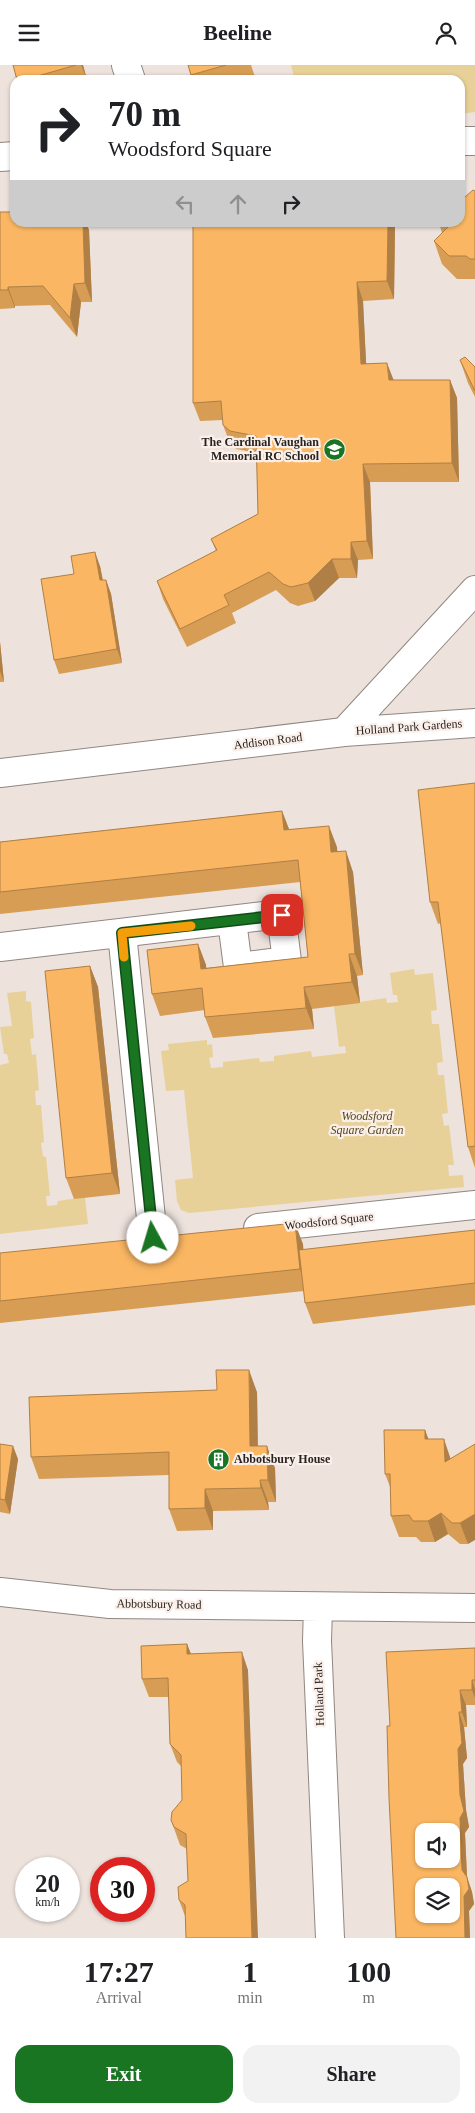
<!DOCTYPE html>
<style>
:root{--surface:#fff;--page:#f2f2f2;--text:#202124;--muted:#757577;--accent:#1a7523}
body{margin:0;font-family:Georgia,serif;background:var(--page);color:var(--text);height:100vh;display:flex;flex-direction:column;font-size:19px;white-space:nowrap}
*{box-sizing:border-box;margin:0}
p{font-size:16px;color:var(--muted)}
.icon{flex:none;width:28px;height:28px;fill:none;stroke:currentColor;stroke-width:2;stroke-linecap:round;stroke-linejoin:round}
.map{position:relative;height:1873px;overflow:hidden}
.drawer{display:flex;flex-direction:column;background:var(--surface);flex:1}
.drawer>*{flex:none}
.top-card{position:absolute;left:10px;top:10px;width:455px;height:152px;border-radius:15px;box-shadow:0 1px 4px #0004;background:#fff;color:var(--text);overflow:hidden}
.buttons{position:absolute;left:415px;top:1758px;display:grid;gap:10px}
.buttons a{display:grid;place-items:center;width:45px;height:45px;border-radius:10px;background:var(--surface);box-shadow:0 1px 4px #0004;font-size:25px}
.speed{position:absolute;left:15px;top:1792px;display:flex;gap:10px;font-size:25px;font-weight:700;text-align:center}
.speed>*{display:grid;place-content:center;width:65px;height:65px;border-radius:50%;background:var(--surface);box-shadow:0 1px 4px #0004;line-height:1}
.speed small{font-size:12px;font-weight:400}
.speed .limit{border:8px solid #d22;background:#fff;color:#111}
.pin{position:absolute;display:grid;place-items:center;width:42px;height:42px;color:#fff;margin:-21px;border-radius:10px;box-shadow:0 2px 8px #0006}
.me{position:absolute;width:55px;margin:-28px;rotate:354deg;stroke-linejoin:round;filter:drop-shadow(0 0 4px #0008)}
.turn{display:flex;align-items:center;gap:18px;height:105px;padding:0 15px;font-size:22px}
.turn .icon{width:65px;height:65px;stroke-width:2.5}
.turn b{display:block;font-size:35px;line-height:42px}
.lanes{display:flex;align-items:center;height:48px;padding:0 15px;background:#0003;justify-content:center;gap:25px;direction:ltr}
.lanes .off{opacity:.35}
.eta{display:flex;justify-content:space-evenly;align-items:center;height:85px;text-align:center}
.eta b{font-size:30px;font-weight:800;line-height:35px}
.primary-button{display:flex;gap:10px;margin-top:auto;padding:10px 15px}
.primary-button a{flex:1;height:58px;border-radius:15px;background:var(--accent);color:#fff;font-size:20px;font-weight:800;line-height:58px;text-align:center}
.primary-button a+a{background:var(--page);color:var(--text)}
header{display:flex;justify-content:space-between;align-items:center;height:65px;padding:0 15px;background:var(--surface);font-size:22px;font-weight:800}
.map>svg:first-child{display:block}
.green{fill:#e8d198}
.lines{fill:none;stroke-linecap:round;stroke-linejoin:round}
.minor-casing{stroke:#918781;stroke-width:30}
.minor{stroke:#fff;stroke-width:28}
.wall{fill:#d79d54}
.shaded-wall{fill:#af7f45}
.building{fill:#fab662;stroke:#af7f45;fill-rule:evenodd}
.route-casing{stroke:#114c17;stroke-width:12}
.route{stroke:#1a7523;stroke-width:9}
.slow{stroke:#f59e0b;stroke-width:9}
.labels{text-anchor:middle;stroke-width:4.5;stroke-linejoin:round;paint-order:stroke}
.poi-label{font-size:12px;font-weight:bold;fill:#272320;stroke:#fbefe9;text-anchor:end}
.street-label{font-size:12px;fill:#272320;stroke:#fbefe9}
.park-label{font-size:12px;font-style:italic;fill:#55451b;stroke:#fbefe9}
</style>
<header><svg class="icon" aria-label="menu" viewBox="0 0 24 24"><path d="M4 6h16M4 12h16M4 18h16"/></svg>Beeline<svg class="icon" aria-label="person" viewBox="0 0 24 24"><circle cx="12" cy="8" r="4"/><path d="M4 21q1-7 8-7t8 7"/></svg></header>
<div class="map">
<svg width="475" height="1873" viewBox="0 0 475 1873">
<rect width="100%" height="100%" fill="#ede2dc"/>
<path class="green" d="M291 0H475V47L460 49V15H295Z
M414 904 415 910 433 908 437 945 431 946 432 959H439L443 997 437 998 438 1010H444L448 1048 442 1049 444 1061 449 1060 454 1100H448L449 1111 463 1110 464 1122 189 1148 181 1145 177 1136 175 1115 193 1113 184 1025 166 1026 161 986 169 985 168 979 207 975V980L212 979 213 992 209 993 211 1003 223 1002V997L259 993 260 997 274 996V991L311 986 312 992 346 988 345 981 339 982 334 941 386 933 387 938 398 937 397 930H393L390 908Z
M26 926V936L31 937 34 973 30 974 32 990 36 989 39 1025 35 1026 36 1040H41L44 1077 41 1078 43 1091 46 1092 50 1131H46L47 1141 57 1140 58 1136 85 1132 88 1159 0 1169V1000L9 998 7 989H4L0 962 12 961 7 928Z"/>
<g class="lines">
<defs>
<path id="minor" d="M126 0 131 15
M460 76H475
M0 92 15 91
M344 667 475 525
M0 708 344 667 475 658
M122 868 153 1173
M0 882 281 849 287 896 238 902 232 856
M258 1163 475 1140
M0 1527 110 1539 475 1543
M318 1542 317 1576 330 1873"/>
</defs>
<use href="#minor" class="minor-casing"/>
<use href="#minor" class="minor"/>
</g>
<path class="wall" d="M13 0H83L87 15H17Z
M188 0H251L255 12 245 15H192Z
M475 126V214H457L442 199 434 176 442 168 439 158H460L465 132Z
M0 147 15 158H86L89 165 92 237H81L77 272 50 240 15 241V243L0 244Z
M193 158H393L395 163 394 234 363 236 366 298 393 315H450L457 333 459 417H370L373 494 358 495 357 513H339L315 536 298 541 290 538 276 525 232 548 236 558 187 582 163 534 157 516 216 486 211 474 258 449 257 388 236 384 230 378 223 360V355L200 356 193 338Z
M460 295 475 302V332L468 318Z
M100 501 103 515H106L111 529 122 598 59 609 54 595 74 509Z
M0 577 4 617H0Z
M475 718V1103L468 1082 441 858 438 859 430 837Z
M282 746 289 764 337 782V786L353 807 363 910 357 911 360 938 312 944 314 964 213 973 205 952V945L160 951 152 929 198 879 206 900V903L308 892 300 817 0 849V777Z
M90 901 98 922 120 1129 74 1134 66 1113Z
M475 1165V1240L313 1259 305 1238 304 1226 0 1258V1188L303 1179V1185Z
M257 1327 258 1381 275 1403 276 1437H268L269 1445 213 1446V1465L177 1466 169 1444V1410L39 1414 31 1392Z
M425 1365 428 1374H444L468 1479H460L448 1469 435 1477H421L416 1472H399L391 1451V1424L385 1409Z
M0 1379 18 1394 10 1449 0 1447Z
M187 1579 191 1589 248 1605 185 1851 179 1835 188 1816 187 1784 180 1780 171 1755 182 1735V1702L177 1697 170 1679 169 1632H149L142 1614Z
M475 1583V1640H466L467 1662H464L467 1693 463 1699 466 1745 469 1762 465 1768 467 1812 472 1827 474 1839 469 1846 470 1873H396L390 1661Z"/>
<path class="shaded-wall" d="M81 0H83L87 15Z
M83 158H86L89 165 92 237 85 218Z
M388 158H393L395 163 394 234 387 216Z
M357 217 363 236 367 317 361 299Z
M74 219 81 237 77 272 70 253Z
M8 222 15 241V243L8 225Z
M387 298 394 316 389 315Z
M450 315 457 333 459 417 452 398Z
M363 399 370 417 373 494 367 476Z
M351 477 358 495 357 513 351 494Z
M95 487 100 501 105 529 100 515Z
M332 494 339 513 315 536 308 518Z
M106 515 111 529 122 598 117 584Z
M0 577 4 617 0 606Z
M282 746 290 767 284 765Z
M329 761 337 782 339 808 331 787Z
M346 786 353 807 363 910 355 889Z
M198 879 206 900 209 925 201 904Z
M349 889 357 911 360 938 352 917Z
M90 901 98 922 120 1129 112 1108Z
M304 922 312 944 314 964 306 943Z
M295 1158 303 1179 307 1226 300 1204Z
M249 1305 257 1327 258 1403 250 1381Z
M425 1365 433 1386 425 1374Z
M444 1374 451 1395 445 1397Z
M13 1381 18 1394 10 1449 5 1435Z
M267 1381 275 1403 276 1437 268 1415Z
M260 1415 268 1437 269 1445 261 1423Z
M205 1424 213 1446V1465L205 1443Z
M441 1448 448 1469 435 1477 428 1456Z
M475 1449V1475L468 1479 460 1458Z
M187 1579 194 1597 187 1589Z
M242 1587 248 1605 258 1873H252Z
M472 1615 475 1624V1633L472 1625Z
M460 1625 466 1640 467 1662 462 1647Z
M459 1647 464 1662 467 1693 463 1699 466 1745 469 1762 465 1768 467 1812 472 1827 474 1839 469 1846 470 1873H465L460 1753V1730L458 1684Z"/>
<path class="building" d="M13 0H76L24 15H17Z
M188 0H226L191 10Z
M473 125 475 126V194H470L466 191H449L434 176 449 161 445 158H460V133L465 132Z
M15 146V158H83L85 218 74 219 70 253 43 221 8 222V225H0V147H14Z
M193 158H388L387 216 357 217 361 299 387 298 389 315H450L452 398 363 399 367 476 351 477V494H332L308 518 291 522 283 519 269 507 224 530 229 540 180 564 157 516 217 485 211 474 258 449 256 371 230 366 223 360 221 336 193 338Z
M465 292 475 302V326L460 295Z
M95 487 100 515H106L117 584 54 595 41 514 74 509 71 491Z
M475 718V1081L468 1082 438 837H430L418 725Z
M282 746 284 765 329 761 331 787 346 786 355 889H349L352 917 304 922 306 943 205 952 202 923 152 929 147 885 198 879 201 904 308 892 298 795 0 827V777Z
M90 901 112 1108 66 1113 45 906Z
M295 1158 300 1204 0 1236V1188Z
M475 1165V1218L305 1238 299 1185Z
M216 1305H249L250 1381H267L268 1415H260L261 1423 205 1424V1443L169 1444V1387L31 1392 29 1332 217 1325Z
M384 1365H425V1374H444L445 1397 475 1379V1449L460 1458H452L441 1448 428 1456H413L409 1450 391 1451 390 1409H385Z
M0 1379 13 1381 5 1435 0 1434Z
M187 1579V1589L242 1587 252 1873H186L185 1840 179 1835 178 1822 188 1816 186 1769 174 1762 171 1755 172 1747 182 1735 181 1690 170 1679 168 1613 142 1614 141 1581Z
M475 1583V1615H472V1625H460L462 1647H459L462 1678 458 1684 460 1730 464 1746 460 1753 462 1805 467 1812 469 1824 464 1831 465 1873H396L389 1733 387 1661H390L386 1587ZM424 1766H451V1794H424ZM424 1821H451V1849H424Z"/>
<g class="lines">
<defs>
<path id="route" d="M153 1173 122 868 282 850"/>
</defs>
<use href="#route" class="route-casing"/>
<use href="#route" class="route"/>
<path class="slow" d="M124 892 122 868 191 861"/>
</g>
<defs>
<symbol id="school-disc" viewBox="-11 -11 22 22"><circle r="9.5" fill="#1a7523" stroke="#fbefe9"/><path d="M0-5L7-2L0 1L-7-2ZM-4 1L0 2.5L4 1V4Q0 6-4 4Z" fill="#fff"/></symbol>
<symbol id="building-disc" viewBox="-11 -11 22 22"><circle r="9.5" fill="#1a7523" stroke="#fbefe9"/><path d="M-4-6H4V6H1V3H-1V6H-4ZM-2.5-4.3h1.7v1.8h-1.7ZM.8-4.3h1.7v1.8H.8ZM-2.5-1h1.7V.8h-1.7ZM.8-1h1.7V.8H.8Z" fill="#fff"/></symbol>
</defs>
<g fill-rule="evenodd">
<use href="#school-disc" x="322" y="372" width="25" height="25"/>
<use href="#building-disc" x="206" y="1382" width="25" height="25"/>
</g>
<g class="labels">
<g class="poi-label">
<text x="319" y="381">The Cardinal Vaughan<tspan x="319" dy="14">Memorial RC School</tspan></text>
<text x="234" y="1398" text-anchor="start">Abbotsbury House</text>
</g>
<g class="street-label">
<text transform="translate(409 662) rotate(-4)" y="4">Holland Park Gardens</text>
<text transform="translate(268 676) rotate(-7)" y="4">Addison Road</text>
<text transform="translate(329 1156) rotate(-6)" y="4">Woodsford Square</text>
<text transform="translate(159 1539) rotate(1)" y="4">Abbotsbury Road</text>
<text transform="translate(319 1629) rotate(-92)" y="4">Holland Park</text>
</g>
<g class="park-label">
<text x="367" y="1055">Woodsford<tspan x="367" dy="14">Square Garden</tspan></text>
</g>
</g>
</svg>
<div class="buttons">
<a><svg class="icon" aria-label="sound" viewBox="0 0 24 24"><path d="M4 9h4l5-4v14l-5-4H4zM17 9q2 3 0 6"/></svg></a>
<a><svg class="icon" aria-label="layers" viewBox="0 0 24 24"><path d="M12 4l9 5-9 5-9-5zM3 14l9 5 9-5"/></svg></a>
</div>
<div class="speed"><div>20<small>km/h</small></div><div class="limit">30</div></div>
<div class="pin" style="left:282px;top:850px;background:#d93025"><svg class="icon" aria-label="arrive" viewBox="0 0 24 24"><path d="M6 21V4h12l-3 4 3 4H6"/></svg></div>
<svg class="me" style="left:153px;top:1173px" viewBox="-20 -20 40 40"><circle r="19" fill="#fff"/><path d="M0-13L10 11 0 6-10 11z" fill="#1a7523"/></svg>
<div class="top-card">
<div class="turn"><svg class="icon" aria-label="right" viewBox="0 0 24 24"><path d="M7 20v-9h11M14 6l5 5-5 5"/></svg><div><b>70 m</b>Woodsford Square</div></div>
<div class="lanes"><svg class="icon off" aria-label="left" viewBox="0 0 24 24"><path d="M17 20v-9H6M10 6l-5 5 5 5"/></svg><svg class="icon off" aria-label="ahead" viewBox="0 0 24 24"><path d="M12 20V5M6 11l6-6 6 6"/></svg><svg class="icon" aria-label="right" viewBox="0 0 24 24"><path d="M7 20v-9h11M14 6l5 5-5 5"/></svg></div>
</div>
</div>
<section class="drawer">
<div class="eta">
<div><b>17:27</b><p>Arrival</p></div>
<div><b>1</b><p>min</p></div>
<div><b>100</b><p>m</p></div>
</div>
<div class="primary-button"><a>Exit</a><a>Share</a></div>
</section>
